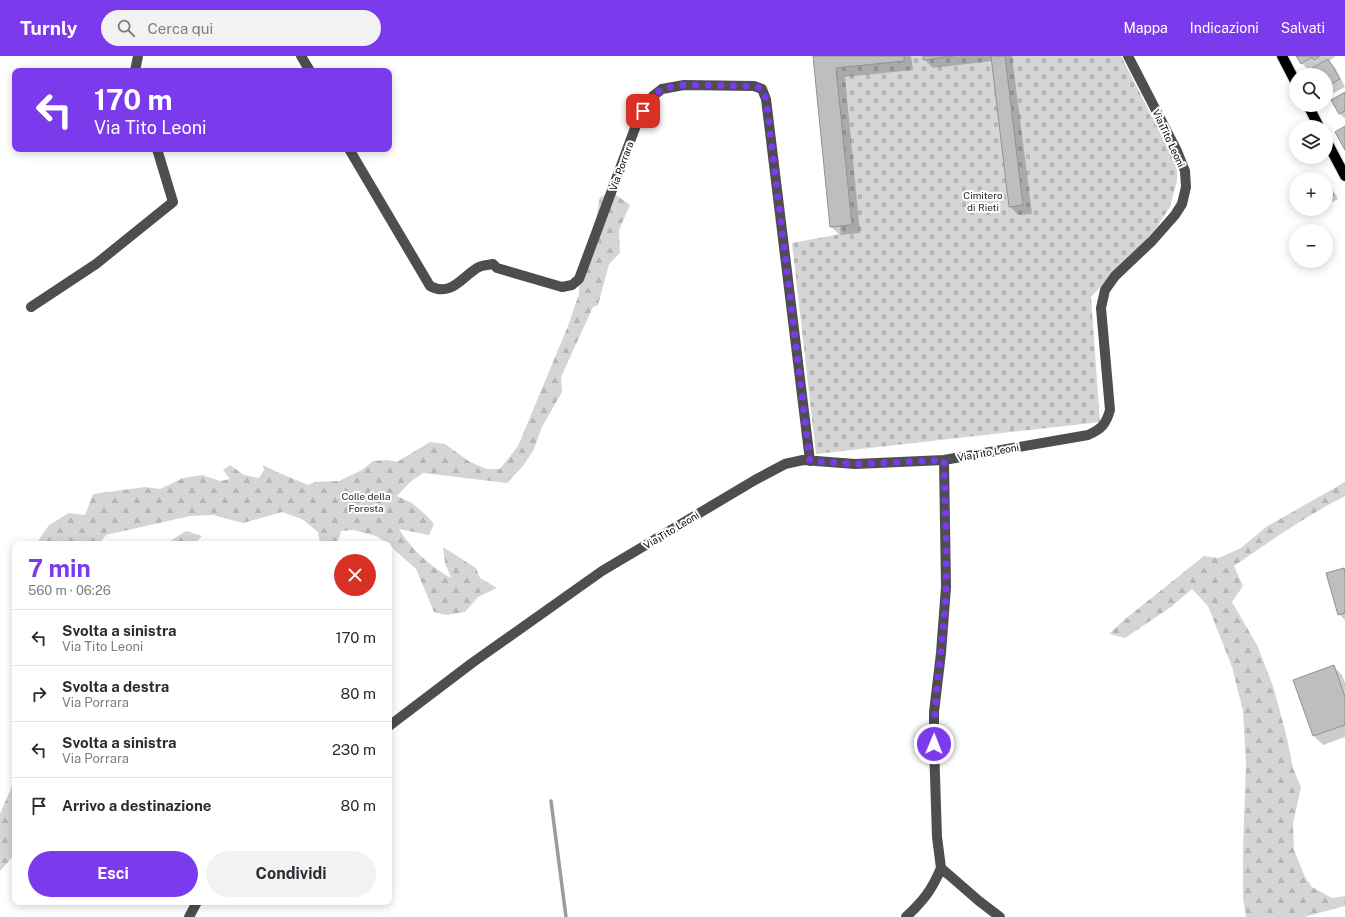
<!DOCTYPE html>
<html lang="it">
<meta charset="utf-8">
<style>
:root{--surface:#fff;--page:#f2f2f3;--text:#2b2b33;--muted:#7c7c81;--line:#e1e1e2;--accent:#7c3aed}
body{margin:0;font-family:"Public Sans",sans-serif;background:var(--page);color:var(--text);height:100vh;display:flex;flex-direction:column;font-size:15px;white-space:nowrap}
*{box-sizing:border-box;margin:0}
p{font-size:13px;color:var(--muted)}
.icon{flex:none;width:22px;height:22px;fill:none;stroke:currentColor;stroke-width:2;stroke-linecap:round;stroke-linejoin:round}
.map{position:relative;flex:1;overflow:hidden}
.details{position:absolute;left:12px;top:485px;width:380px;height:364px;display:flex;flex-direction:column;background:var(--surface);border-radius:8px;box-shadow:0 2px 10px #0003}
.details>*{flex:none}
.hud{position:absolute;left:12px;top:12px;width:380px;height:84px;border-radius:8px;box-shadow:0 2px 10px #0003;background:#7c3aed;color:#fff;overflow:hidden}
.buttons{position:absolute;left:1289px;top:12px;display:grid;gap:8px}
.buttons a{display:grid;place-items:center;width:44px;height:44px;border-radius:50%;background:var(--surface);box-shadow:0 2px 10px #0003;font-size:20px}
.pin{position:absolute;display:grid;place-items:center;width:34px;height:34px;color:#fff;margin:-17px;border-radius:8px;box-shadow:0 2px 6px #0006}
.me{position:absolute;width:44px;margin:-22px;rotate:1deg;stroke-linejoin:round;filter:drop-shadow(0 0 3px #0008)}
.turn{display:flex;align-items:center;gap:14px;height:84px;padding:0 16px;font-size:18px}
.turn .icon{width:52px;height:52px;stroke-width:2.5}
.turn b{display:block;font-size:28px;line-height:34px}
.round{display:grid;place-items:center;flex:none;width:42px;height:42px;border-radius:21px;background:var(--page)}
.overview{display:flex;align-items:center;justify-content:space-between;height:68px;padding:0 16px}
h1{font-size:24px;font-weight:700;line-height:30px;color:var(--accent)}
.button{display:flex;gap:8px;margin-top:auto;padding:8px 16px}
.button a{flex:1;height:46px;border-radius:24px;background:var(--accent);color:#fff;font-size:16px;font-weight:700;line-height:46px;text-align:center}
.button a+a{background:var(--page);color:var(--text)}
ul{padding:0;list-style:none}
li{display:flex;align-items:center;gap:12px;height:56px;padding:0 16px;border-top:1px solid var(--line)}
li div{flex:1}
li b{display:block;font-size:15px}
li em{font-style:normal}
header{display:flex;align-items:center;gap:24px;box-sizing:border-box;height:56px;padding:0 20px;background:var(--accent);color:#fff}
header strong{font-size:19px}
nav{display:flex;gap:22px;margin-inline-start:auto;font-size:14px}
.search{width:280px;height:36px;background:var(--page);display:flex;align-items:center;gap:10px;box-sizing:border-box;padding:0 14px;border-radius:22px;color:var(--muted);font-size:15px}
.map>svg:first-child{display:block}
.forest{fill:url(#forest-firs)}
.cemetery{fill:url(#cemetery-stones)}
.shadow{fill:#0003}
.lines{fill:none;stroke-linecap:round;stroke-linejoin:round}
.stream{stroke:#9c9c9c;stroke-width:3.5}
.building{fill:#bebebe;stroke:#929292}
.major-casing{stroke:#dbdbdb;stroke-width:12}
.minor{stroke:#4e4e4e;stroke-width:10}
.major{stroke:#000;stroke-width:10}
.route{stroke:#7c3aed;stroke-width:7;stroke-dasharray:0 12.6}
.labels{text-anchor:middle;stroke-width:4;stroke-linejoin:round;paint-order:stroke}
.street-label{font-size:10px;fill:#000;stroke:#fff}
.park-label{font-size:10px;fill:#2c2c2c;stroke:#fff}
</style>
<header>
<strong>Turnly</strong>
<div class="search"><svg class="icon" aria-label="search" viewBox="0 0 24 24"><circle cx="10" cy="10" r="6"/><path d="M15 15l6 6"/></svg>Cerca qui</div>
<nav><a>Mappa</a><a>Indicazioni</a><a>Salvati</a></nav>
</header>
<div class="map">
<svg width="1345" height="861" viewBox="0 0 1345 861">
<defs>
<pattern id="forest-firs" width="22" height="20" patternUnits="userSpaceOnUse"><rect width="22" height="20" fill="#d5d5d5"/><path d="M5 1l3.5 6h-7zM16 11l3.5 6h-7z" fill="#b5b5b5"/></pattern>
<pattern id="cemetery-stones" width="16" height="16" patternUnits="userSpaceOnUse"><rect width="16" height="16" fill="#d5d5d5"/><path d="M2 7V4a2 2 0 0 1 4 0v3zM10 15v-3a2 2 0 0 1 4 0v3z" fill="#b5b5b5"/></pattern>
</defs>
<rect width="100%" height="100%" fill="#fff"/>
<path class="forest" d="M612 136 630 149 619 174 620 197 609 208 598 249 593 251 561 321 562 336 542 371 533 395 523 410 507 427 423 417 410 426 397 440 412 447 427 460 434 468 429 479 399 473C409 491 432 512 451 522L445 507 443 491 476 512 480 522 497 532 478 541 465 556 446 559 434 556 416 513 389 489V488L376 480 353 474 341 475 338 485 320 486 318 476 302 463 282 456 243 467 213 459 190 460 106 479 99 488H36L49 469 69 457 85 459 93 438 145 431 160 433 183 422 202 419 220 425 230 423 223 414 230 409 244 419 259 422 264 414 263 409 277 416 308 429 315 426 339 425 362 414 373 405 388 404 397 406 430 386 445 388 470 406 487 413H500L518 390 568 270 579 238 580 214 595 168 600 141Z
M1345 426V440C1306 460 1270 485 1234 510L1243 530 1232 546 1257 589 1273 630 1286 678 1293 712 1301 731 1293 768 1294 794 1305 821 1312 831 1332 842 1345 840V850L1304 861H1246L1243 842V792L1246 708 1243 655 1232 611 1208 550 1192 533 1171 551 1125 582 1109 578 1124 564 1204 500 1219 502 1241 492 1266 471Z
M186 475 202 480 195 488H166Z
M15 723V798L0 815V758Z"/>
<path class="cemetery" d="M814 0H1121L1175 106 1177 115V125L1170 151 1155 174 1091 241 1100 366 816 398 792 187 841 178Z"/>
<path class="shadow" d="M814 0H911L913 14 845 21 860 177 840 179 831 171Z
M924 0H1012L1032 158 1018 159 1010 150 992 5 933 12 924 3Z
M1297 0H1336L1329 5 1335 11 1345 31 1326 41V19H1308L1309 15 1302 7Z
M1345 37V62H1344L1340 58 1333 44Z
M1328 128 1332 133 1338 143 1326 149V130Z
M1343 513 1345 515V564L1339 558Z
M1333 610 1342 619 1345 627V681L1323 689 1314 680 1294 624Z"/>
<g class="lines">
<path class="stream" d="M551 745 566 861"/>
</g>
<path class="building" d="M813 0H904V5L836 12 852 169 830 171Z
M923 0H954L923 4Z
M991 0H1005L1023 149 1009 151Z
M1296 0H1320L1314 4 1312 1 1301 8Z
M1328 3 1340 23 1326 31V19H1307L1305 16Z
M1345 36V55L1339 58 1331 44Z
M1345 70V94L1335 76Z
M1328 127 1334 139 1326 143V128Z
M1344 512 1345 517V557L1338 559 1326 517Z
M1334 609 1345 641V669L1313 680 1293 624Z"/>
<g class="lines">
<defs>
<path id="major" d="M1282 0 1296 27
M1308 49 1319 71
M1326 84 1345 120"/>
</defs>
<use href="#major" class="major-casing"/>
<path class="minor" d="M301 0 310 15
M135 15 138 0
M349 93 430 230C451 241 461 222 477 212 481 209 488 209 493 208L497 212 562 231 572 229 579 223 638 64 653 40 662 33 684 29 754 30 762 33 766 43 810 405
M31 251 96 208 173 146 157 93
M944 404 946 531 941 597 934 656V689L937 781 941 812 979 845 1000 861
M389 670 472 607 602 515 755 424 785 408 803 404 855 408 944 404 1088 379C1102 373 1106 368 1110 354L1101 252 1105 234 1115 220 1152 185 1175 159 1182 148 1186 131 1185 115 1177 95 1128 0
M189 861 197 846
M906 861C923 845 932 834 941 812"/>
<use href="#major" class="major"/>
</g>
<g class="lines">
<path class="route" d="M643 55C655 35 661 31 684 29L754 30 762 33 766 43 810 405 855 408 944 404C945 446 947 489 946 531 944 584 934 636 934 688"/>
</g>
<g class="labels">
<g class="street-label">
<text transform="translate(1169 82) rotate(65)" y="4">Via Tito Leoni</text>
<text transform="translate(621 110) rotate(-70)" y="4">Via Porrara</text>
<text transform="translate(988 396) rotate(-10)" y="4">Via Tito Leoni</text>
<text transform="translate(671 474) rotate(-31)" y="4">Via Tito Leoni</text>
</g>
<g class="park-label">
<text x="983" y="143">Cimitero<tspan x="983" dy="12">di Rieti</tspan></text>
<text x="366" y="444">Colle della<tspan x="366" dy="12">Foresta</tspan></text>
</g>
</g>
</svg>
<div class="buttons">
<a><svg class="icon" aria-label="search" viewBox="0 0 24 24"><circle cx="10" cy="10" r="6"/><path d="M15 15l6 6"/></svg></a>
<a><svg class="icon" aria-label="layers" viewBox="0 0 24 24"><path d="M12 4l9 5-9 5-9-5zM3 14l9 5 9-5"/></svg></a>
<a>+</a>
<a>−</a>
</div>
<div class="pin" style="left:643px;top:55px;background:#d93025"><svg class="icon" aria-label="arrive" viewBox="0 0 24 24"><path d="M6 21V4h12l-3 4 3 4H6"/></svg></div>
<svg class="me" style="left:934px;top:688px" viewBox="-20 -20 40 40"><circle r="17" fill="#7c3aed" stroke="#fff" stroke-width="3"/><path d="M0-11L8 9 0 5-8 9z" fill="#fff"/></svg>
<div class="hud">
<div class="turn"><svg class="icon" aria-label="left" viewBox="0 0 24 24"><path d="M17 20v-9H6M10 6l-5 5 5 5"/></svg><div><b>170 m</b>Via Tito Leoni</div></div>
</div>
<section class="details">
<div class="overview"><div><h1>7 min</h1><p>560 m · 06:26</p></div><a class="round" style="background:#d93025;color:#fff"><svg class="icon" aria-label="close" viewBox="0 0 24 24"><path d="M6 6l12 12M18 6L6 18"/></svg></a></div>
<ul>
<li><svg class="icon" aria-label="left" viewBox="0 0 24 24"><path d="M17 20v-9H6M10 6l-5 5 5 5"/></svg><div><b>Svolta a sinistra</b><p>Via Tito Leoni</p></div><em>170 m</em></li>
<li><svg class="icon" aria-label="right" viewBox="0 0 24 24"><path d="M7 20v-9h11M14 6l5 5-5 5"/></svg><div><b>Svolta a destra</b><p>Via Porrara</p></div><em>80 m</em></li>
<li><svg class="icon" aria-label="left" viewBox="0 0 24 24"><path d="M17 20v-9H6M10 6l-5 5 5 5"/></svg><div><b>Svolta a sinistra</b><p>Via Porrara</p></div><em>230 m</em></li>
<li><svg class="icon" aria-label="arrive" viewBox="0 0 24 24"><path d="M6 21V4h12l-3 4 3 4H6"/></svg><div><b>Arrivo a destinazione</b></div><em>80 m</em></li>
</ul>
<div class="button"><a>Esci</a><a>Condividi</a></div>
</section>
</div>
